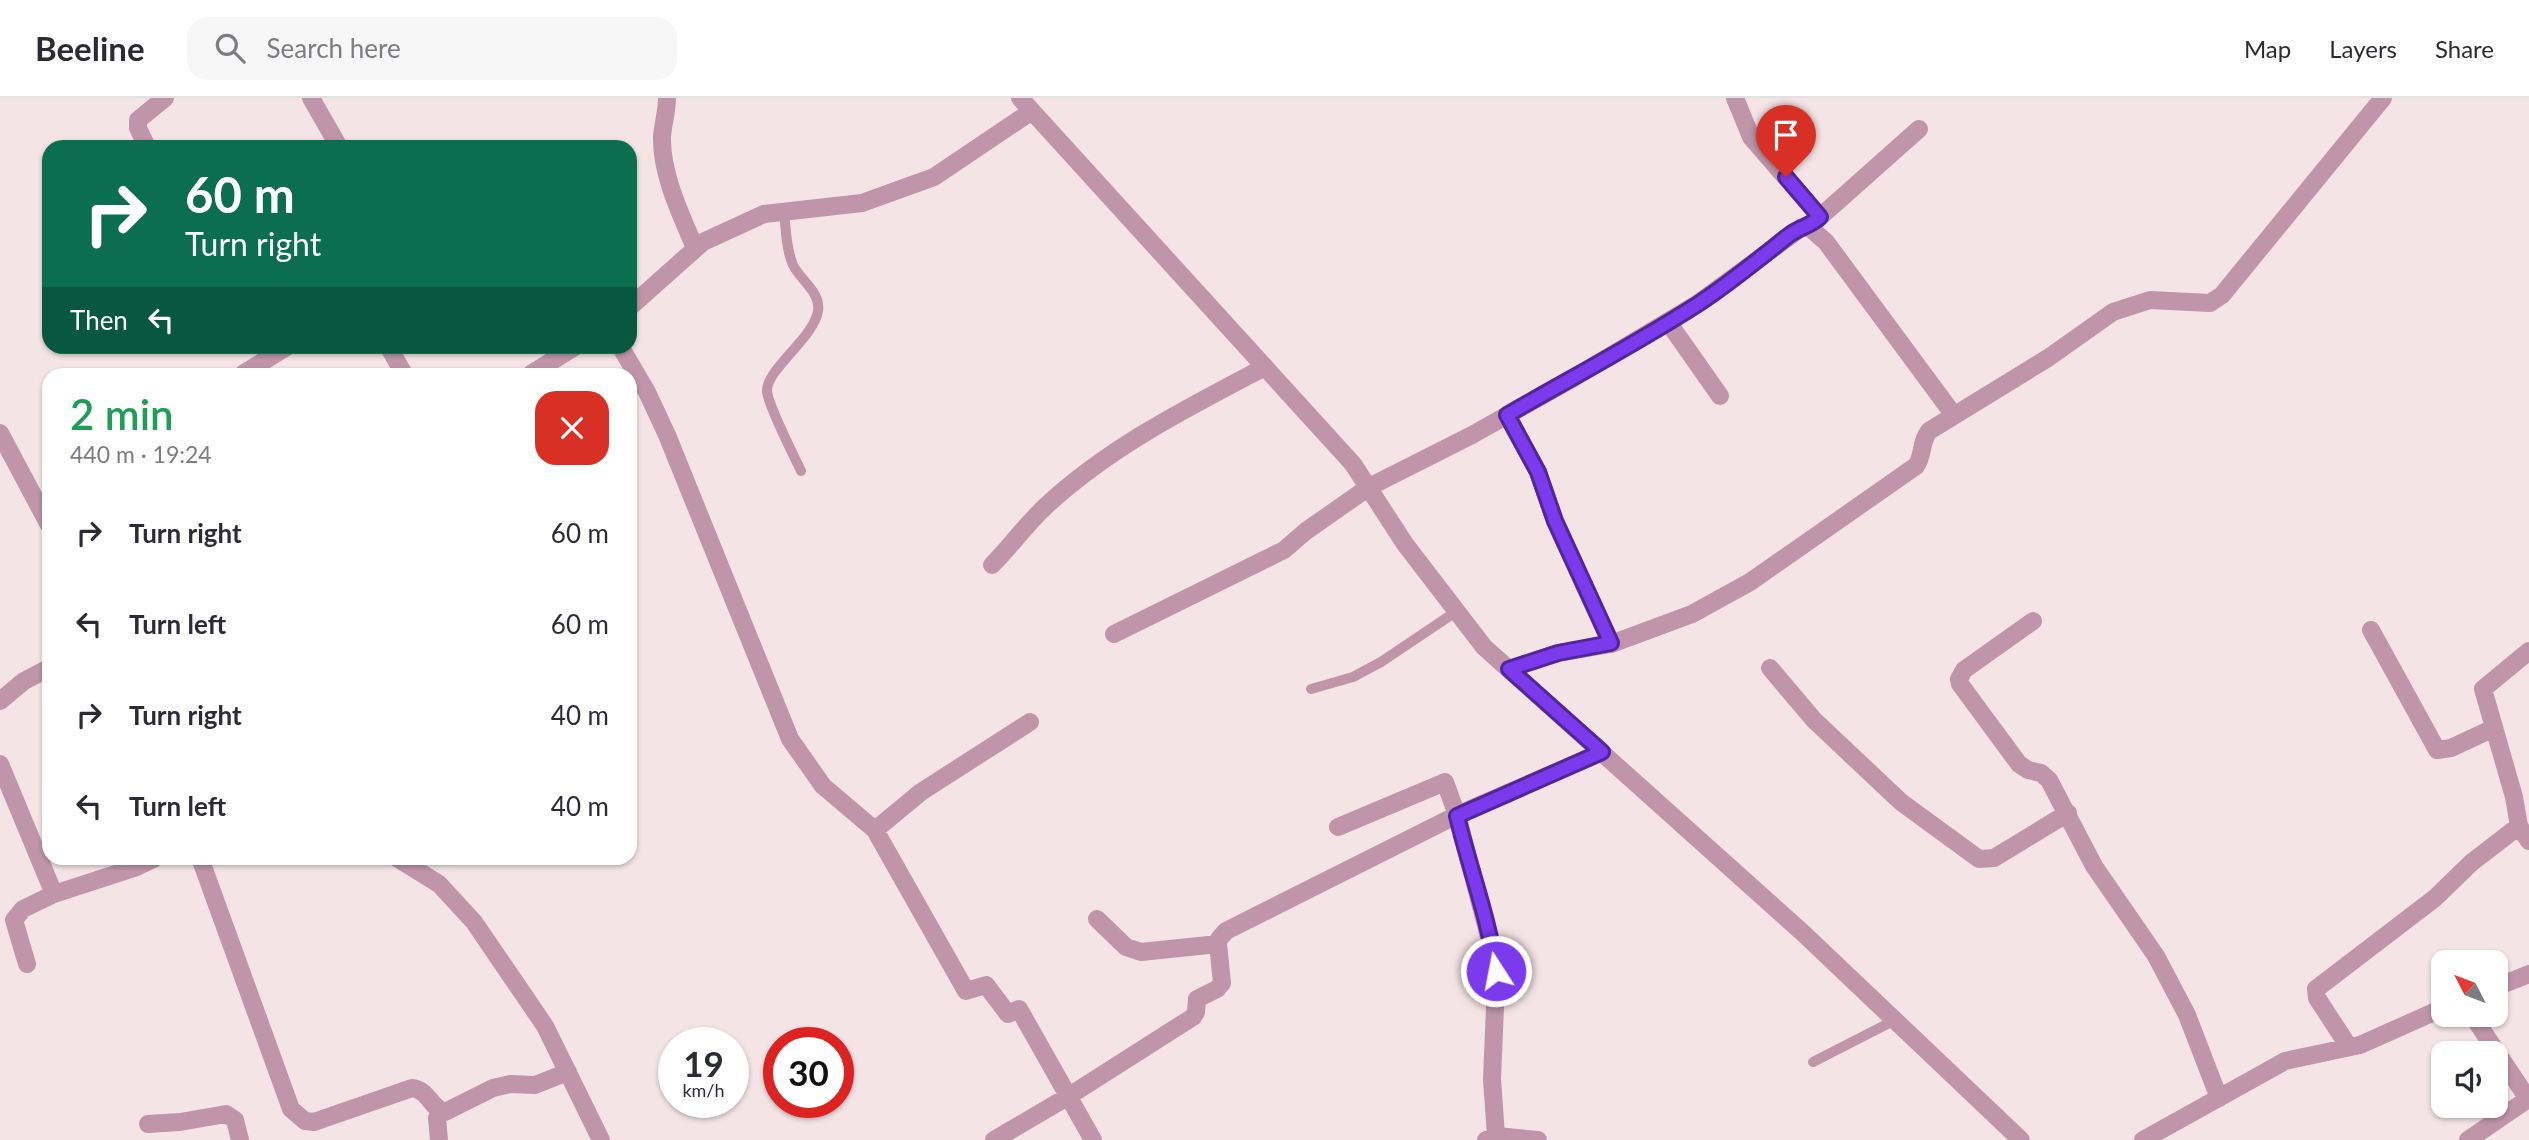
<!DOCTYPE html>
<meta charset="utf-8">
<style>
:root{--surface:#fff;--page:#f7f7f7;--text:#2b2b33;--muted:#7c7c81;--line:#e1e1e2}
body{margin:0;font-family:Lato,sans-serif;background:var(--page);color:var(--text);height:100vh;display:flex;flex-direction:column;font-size:26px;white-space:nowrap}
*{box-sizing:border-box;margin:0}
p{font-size:23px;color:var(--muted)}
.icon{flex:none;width:38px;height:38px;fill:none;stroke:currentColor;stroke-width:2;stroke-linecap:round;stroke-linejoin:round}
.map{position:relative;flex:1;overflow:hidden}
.side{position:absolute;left:42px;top:270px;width:595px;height:497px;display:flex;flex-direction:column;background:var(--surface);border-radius:21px;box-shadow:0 2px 5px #0004}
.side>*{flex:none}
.top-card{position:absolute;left:42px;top:42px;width:595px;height:214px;border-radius:21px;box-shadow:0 2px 5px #0004;background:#0b6e4f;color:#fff;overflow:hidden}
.needle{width:46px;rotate:312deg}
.controls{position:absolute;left:2431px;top:852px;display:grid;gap:14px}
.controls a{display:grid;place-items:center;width:77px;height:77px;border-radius:14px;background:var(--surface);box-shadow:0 2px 5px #0004;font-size:35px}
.speed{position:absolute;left:658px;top:929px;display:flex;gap:14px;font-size:35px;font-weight:700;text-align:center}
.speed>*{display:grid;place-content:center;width:91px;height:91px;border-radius:50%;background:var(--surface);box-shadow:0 2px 5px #0004;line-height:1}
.speed small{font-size:18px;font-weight:400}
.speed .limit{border:10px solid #d22;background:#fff;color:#111}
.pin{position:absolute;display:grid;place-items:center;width:60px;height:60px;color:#fff;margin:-72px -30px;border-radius:50% 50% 50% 0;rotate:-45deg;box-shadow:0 0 7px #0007}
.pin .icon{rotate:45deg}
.me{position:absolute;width:77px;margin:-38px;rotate:349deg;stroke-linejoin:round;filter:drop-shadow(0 0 5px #0008)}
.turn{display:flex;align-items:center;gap:24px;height:147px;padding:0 28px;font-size:32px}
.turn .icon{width:91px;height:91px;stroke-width:2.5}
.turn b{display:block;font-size:49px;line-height:60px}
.then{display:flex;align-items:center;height:66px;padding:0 28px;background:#0003;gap:14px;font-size:26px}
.round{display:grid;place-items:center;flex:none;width:74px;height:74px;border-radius:21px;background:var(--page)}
.summary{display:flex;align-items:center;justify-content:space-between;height:119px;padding:0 28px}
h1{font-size:42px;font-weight:600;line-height:52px;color:#1e9e55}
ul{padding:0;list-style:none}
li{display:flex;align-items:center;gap:21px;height:91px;padding:0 28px}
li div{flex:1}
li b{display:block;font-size:26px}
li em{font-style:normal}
header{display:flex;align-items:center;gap:42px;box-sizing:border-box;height:98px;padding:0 35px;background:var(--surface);border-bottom:2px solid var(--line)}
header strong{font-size:33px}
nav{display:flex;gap:38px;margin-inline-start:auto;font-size:24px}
.search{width:490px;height:63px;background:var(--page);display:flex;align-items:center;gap:18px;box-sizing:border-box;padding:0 24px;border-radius:21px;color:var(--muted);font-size:26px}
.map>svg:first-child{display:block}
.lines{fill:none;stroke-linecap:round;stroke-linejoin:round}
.service{stroke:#c095a9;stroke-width:10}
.minor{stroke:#c095a9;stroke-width:18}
.tertiary{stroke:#c095a9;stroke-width:18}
.route-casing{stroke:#51269a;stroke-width:18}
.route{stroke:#7c3aed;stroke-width:12}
</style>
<header>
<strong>Beeline</strong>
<div class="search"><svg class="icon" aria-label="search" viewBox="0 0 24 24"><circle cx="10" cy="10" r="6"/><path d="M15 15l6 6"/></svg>Search here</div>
<nav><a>Map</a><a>Layers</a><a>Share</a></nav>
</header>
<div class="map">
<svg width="2529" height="1042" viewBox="0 0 2529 1042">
<rect width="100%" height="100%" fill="#f5e4e5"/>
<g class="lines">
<path class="service" d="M784 114C786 131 786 151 793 167 800 182 821 194 818 213 814 240 765 272 767 294 769 309 793 356 801 373
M1311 591 1353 579 1381 564 1457 513
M1813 964 1895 922"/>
<path class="minor" d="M311 0 339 49
M667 0C667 13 663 26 662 39 661 76 681 117 695 150
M1735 0 1751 39 1820 119
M147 49 138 30V22L165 0
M1811 127 1919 31
M1668 224 1720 298
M388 248 404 276
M620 248 647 294 667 337 790 641 823 688 875 732 966 893 986 887 1008 916 1019 911 1093 1042
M243 276 288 248
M1507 317 1538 374 1555 423 1611 546
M992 467C1011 448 1027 425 1047 407 1111 348 1189 309 1265 269
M2033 523 1964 572 1959 581 1960 586 2019 666 2028 672 2041 675 2049 682 2094 768 2156 858 2187 917 2219 1000
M2371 532 2437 652 2451 650 2494 630
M1114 536 1284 452 1306 433 1369 389 1472 337 1570 282 1697 206 1801 130 1809 129 1826 144 1953 316
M2529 553 2483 591 2514 699 2519 728 2529 743
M1770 570 1814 622 1901 704 1979 761 1994 760 2068 715
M1509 571 1558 555 1611 546 1692 516 1750 484 1916 368C1924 357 1920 344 1929 333L2048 260 2113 214 2150 202 2210 205 2222 197 2383 0
M0 666 54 796 23 811 14 822 27 866
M1338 729 1445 684 1457 717 1494 858 1496 886 1492 981 1496 1038
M875 732 921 694 1030 624
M200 760 291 1011 305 1023 314 1024 412 990C429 992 431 1011 445 1014L493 990 510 986 535 987 568 974
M54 796 134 770 155 760
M1097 821 1126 849 1141 854 1218 846
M2496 889 2529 876
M2349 949 2317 900 2316 891 2435 800 2471 765 2519 728
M148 1026 180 1024 226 1016 235 1022 240 1042
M439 1042 437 1020 440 1014
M994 1042 1069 998 1193 919 1196 914 1197 901 1217 891 1222 885 1218 846 1219 841 1226 833 1457 717 1602 654
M1486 1042 1496 1038 1538 1042
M2143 1042 2285 963 2360 947 2443 910
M2468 1042 2528 1001 2472 917"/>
<path class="tertiary" d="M1020 0 1353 366 1405 446 1484 549 1803 835 2021 1042
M630 209 703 144 764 116 862 105 934 79 1032 13
M531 276 576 248
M0 335 49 427
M0 603 24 583 49 570
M397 760 439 786 474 824 545 928 601 1042"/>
</g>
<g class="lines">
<defs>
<path id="route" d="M1496 873C1489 821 1469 769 1457 718L1602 654 1509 571 1558 555 1611 545 1555 423 1538 374 1507 317C1571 280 1636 246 1698 206 1730 185 1759 161 1788 138 1799 129 1809 129 1820 119L1786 79"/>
</defs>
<use href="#route" class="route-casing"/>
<use href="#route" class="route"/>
</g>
</svg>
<div class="controls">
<a><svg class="needle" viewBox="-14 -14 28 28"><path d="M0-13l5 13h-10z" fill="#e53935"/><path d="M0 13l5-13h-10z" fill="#7c7c81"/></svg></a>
<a><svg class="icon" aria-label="sound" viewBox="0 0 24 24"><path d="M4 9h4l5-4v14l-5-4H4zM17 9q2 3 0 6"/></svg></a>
</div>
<div class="speed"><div>19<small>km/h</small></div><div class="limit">30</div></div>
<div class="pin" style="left:1786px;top:79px;background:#d93025"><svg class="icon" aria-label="arrive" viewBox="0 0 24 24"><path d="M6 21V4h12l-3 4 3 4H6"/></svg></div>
<svg class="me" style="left:1496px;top:873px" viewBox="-20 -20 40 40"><circle r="17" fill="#7c3aed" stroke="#fff" stroke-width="3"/><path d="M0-11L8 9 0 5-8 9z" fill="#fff"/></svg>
<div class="top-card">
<div class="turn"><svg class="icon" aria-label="right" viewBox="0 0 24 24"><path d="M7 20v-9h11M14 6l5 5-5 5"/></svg><div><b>60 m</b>Turn right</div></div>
<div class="then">Then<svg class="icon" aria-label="left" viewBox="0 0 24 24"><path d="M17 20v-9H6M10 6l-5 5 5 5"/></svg></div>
</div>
<section class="side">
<div class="summary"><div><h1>2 min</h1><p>440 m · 19:24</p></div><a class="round" style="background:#d93025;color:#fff"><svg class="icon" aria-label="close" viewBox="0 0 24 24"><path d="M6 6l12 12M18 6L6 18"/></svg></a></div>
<ul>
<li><svg class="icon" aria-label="right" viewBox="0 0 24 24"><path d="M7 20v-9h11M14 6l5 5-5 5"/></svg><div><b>Turn right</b></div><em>60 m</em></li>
<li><svg class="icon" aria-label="left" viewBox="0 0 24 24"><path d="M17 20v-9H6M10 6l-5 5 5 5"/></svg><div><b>Turn left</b></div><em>60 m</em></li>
<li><svg class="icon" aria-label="right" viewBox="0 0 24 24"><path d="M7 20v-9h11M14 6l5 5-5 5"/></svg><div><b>Turn right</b></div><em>40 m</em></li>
<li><svg class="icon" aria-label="left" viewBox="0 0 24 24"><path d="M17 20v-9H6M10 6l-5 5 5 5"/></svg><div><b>Turn left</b></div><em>40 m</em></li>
</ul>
</section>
</div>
